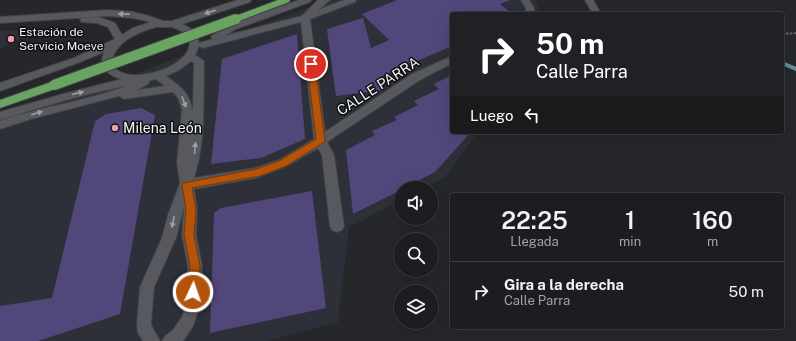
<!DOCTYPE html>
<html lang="es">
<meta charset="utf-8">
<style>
:root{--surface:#1c1d20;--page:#292a2d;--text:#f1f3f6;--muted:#a0a2a5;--line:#3a3b3e}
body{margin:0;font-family:"Public Sans",sans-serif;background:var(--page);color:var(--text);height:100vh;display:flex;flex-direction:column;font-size:15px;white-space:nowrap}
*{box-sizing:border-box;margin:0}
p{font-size:13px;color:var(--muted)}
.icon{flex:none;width:22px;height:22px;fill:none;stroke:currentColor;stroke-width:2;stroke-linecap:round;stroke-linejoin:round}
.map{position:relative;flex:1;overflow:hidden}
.sheet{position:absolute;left:450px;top:193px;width:334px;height:136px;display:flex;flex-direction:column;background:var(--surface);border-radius:4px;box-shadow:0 4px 16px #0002,0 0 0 1px var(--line)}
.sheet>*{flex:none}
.hud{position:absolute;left:450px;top:12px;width:334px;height:122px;border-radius:4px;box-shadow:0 4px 16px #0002,0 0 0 1px var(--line);background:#202124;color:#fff;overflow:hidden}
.tools{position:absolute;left:394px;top:181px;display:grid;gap:8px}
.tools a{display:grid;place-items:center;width:44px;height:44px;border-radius:50%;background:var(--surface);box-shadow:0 4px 16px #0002,0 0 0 1px var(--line);font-size:20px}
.pin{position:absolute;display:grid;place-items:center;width:34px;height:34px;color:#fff;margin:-17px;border:2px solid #fff;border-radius:50%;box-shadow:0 1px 4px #0007}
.me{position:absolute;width:44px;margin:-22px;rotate:3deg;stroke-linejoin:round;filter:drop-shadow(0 0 3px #0008)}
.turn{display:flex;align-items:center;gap:14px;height:84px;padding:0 20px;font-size:18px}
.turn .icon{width:52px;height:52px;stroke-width:2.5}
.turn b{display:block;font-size:28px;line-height:34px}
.then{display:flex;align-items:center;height:38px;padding:0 20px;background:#0003;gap:8px;font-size:15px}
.eta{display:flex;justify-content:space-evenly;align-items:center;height:68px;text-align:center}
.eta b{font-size:24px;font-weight:600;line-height:28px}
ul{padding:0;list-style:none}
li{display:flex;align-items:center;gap:12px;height:60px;padding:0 20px;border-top:1px solid var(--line)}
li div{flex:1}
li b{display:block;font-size:15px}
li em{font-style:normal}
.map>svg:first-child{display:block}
.built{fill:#2d2f39}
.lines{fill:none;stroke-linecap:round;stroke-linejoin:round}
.stream{stroke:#619295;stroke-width:4}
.building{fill:#52477b}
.minor-casing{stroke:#414245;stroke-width:2}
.trunk-casing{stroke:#414245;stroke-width:2}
.path{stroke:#68696c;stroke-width:2;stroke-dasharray:2.5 1.5;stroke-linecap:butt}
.minor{fill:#58595e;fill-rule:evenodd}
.trunk{fill:#69a460;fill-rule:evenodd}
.trunk-bridge-casing{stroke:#414245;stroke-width:12;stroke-linecap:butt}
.trunk-bridge{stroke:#69a460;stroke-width:10}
.oneway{fill:#9e9fa3}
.route{fill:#b45309;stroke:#753606}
.poi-dot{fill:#f29aaf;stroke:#0f1012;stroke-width:1.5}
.labels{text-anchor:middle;stroke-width:3;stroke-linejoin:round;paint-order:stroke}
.far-poi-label{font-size:12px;fill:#f4f5f7;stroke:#0f1012;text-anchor:start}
.street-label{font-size:14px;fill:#f4f5f7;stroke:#0f1012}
.poi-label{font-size:14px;fill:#f4f5f7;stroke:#0f1012;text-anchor:start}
</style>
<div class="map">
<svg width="796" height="341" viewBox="0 0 796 341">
<rect width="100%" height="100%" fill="#26272b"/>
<path class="built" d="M330 0H535L539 5 538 14H452V132H478L445 177 424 188H401V200L349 227 338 322 267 341H0V128L241 32Z
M43 29 4 46 0 50V31Z"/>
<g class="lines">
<path class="stream" d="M782 63 796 69"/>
</g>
<path class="building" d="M397 0H510L500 4 512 14H452V46L380 77 383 90 336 96 327 29 363 18 371 48 389 40 362 14Z
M297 34 305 139 261 158 211 164 222 59Z
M452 75V132H471L435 172 404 188H401V190L353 214 346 150 375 135 372 131 397 120 394 117 418 105 414 101 439 89 434 84Z
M141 108 155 115 120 314 38 341H0V306L52 298 95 121 106 114Z
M312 191 326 308 210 333 214 213 221 208Z"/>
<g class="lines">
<defs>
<path id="minor" d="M238 0H251L250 2 182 24C191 28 197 32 199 43L213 39 211 37 213 35 230 25 299 0H311L310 2 236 29 224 36 302 16 318 0H330L318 10 344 0H356L355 2 310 19 325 132 412 74 452 56V63L420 80 327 142 334 155 344 226 342 230 337 232 332 230 330 226 322 155 318 148 287 166 256 178 194 189 197 209 196 235 202 266 200 305 193 326 183 341H162L165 336 173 330 182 317 186 305 188 266 182 235 184 206 176 238 154 287 151 324 153 329 160 341H143L138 333 137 324 140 287 162 238 168 215 180 183 177 163 182 109 178 98 173 92 124 99 119 96 31 119 0 129V121C41 106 85 102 126 86 83 94 41 107 0 120V112L56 96 122 79C111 76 107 73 101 63L104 52 80 62 0 91V83L74 58 115 39 108 27 97 23 82 22 80 20 82 18 98 17 115 23 122 35 133 28 151 22 133 18 108 16 0 23V17L108 10 133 12 149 16 163 21H172ZM301 22 314 139 279 160 255 168 194 178C206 142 203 100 204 61L195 55 199 46 203 48ZM156 27H172L186 33C206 61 138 86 117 70 114 68 112 65 111 63 116 41 136 33 156 27ZM191 61 194 63 193 107 192 111C191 94 179 85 166 76L179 70ZM156 79 165 86 136 90 148 84 149 81Z
M521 0H529L534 8V14H526V8Z
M585 0H593L601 14H593Z"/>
<path id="trunk" d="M278 0H290L289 2 239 21H233L231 19 233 17Z
M54 81 58 82 59 85 58 88 0 108V100Z"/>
</defs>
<use href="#minor" class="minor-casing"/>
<use href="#trunk" class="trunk-casing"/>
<path class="path" d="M782 34 796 33"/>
<use href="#minor" class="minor"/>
<use href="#trunk" class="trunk"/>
<defs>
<path id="trunk-bridge" d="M54 85 236 19"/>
</defs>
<use href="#trunk-bridge" class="trunk-bridge-casing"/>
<use href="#trunk-bridge" class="trunk-bridge"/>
</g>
<defs><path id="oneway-solid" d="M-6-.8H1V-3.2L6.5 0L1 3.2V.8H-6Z"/></defs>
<g class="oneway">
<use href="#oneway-solid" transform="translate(210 12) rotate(162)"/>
<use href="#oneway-solid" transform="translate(124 14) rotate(-178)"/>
<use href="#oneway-solid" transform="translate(78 93) rotate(-14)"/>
<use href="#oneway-solid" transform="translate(184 102) rotate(69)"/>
<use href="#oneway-solid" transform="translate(37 113) rotate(-16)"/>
<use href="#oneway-solid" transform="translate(195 148) rotate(-85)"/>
<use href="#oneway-solid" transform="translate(173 222) rotate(103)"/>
</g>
<path class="route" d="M308 62H311L315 64 325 141 323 143 286 166 260 176 192 188 196 209 194 235 200 266 199 292 197 295 193 297 190 295 188 292 190 266 184 235 186 209 182 185 183 183 256 169 279 161 316 139 307 64Z"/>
<g class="poi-dot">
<circle cx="11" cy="39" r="4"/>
<circle cx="115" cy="128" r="4"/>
</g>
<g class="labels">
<g class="far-poi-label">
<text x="19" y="36">Estación de<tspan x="19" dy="14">Servicio Moeve</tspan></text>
</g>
<g class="street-label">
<text transform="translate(378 86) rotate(-33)" y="5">CALLE PARRA</text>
</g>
<g class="poi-label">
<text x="123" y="133">Milena León</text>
</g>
</g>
</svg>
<div class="tools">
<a><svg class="icon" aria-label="sound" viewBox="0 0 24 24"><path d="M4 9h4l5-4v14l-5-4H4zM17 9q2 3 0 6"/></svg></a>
<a><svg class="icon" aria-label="search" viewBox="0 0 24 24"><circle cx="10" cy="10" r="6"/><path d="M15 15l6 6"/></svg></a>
<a><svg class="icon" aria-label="layers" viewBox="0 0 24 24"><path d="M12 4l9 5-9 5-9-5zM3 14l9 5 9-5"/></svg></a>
</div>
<div class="pin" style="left:311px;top:64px;background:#d93025"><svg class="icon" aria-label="arrive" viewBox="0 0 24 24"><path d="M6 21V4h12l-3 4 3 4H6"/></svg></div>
<svg class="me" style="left:193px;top:292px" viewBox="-20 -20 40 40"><circle r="17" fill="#b45309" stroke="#fff" stroke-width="3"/><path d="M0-11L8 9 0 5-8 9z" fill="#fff"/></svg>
<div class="hud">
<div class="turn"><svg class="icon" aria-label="right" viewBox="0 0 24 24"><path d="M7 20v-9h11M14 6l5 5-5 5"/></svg><div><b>50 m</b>Calle Parra</div></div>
<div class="then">Luego<svg class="icon" aria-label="left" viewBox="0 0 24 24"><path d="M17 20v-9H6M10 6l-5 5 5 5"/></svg></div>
</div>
<section class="sheet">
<div class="eta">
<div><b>22:25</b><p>Llegada</p></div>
<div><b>1</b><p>min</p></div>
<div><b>160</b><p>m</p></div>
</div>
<ul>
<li><svg class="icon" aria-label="right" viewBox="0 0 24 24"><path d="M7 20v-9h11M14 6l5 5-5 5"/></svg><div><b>Gira a la derecha</b><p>Calle Parra</p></div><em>50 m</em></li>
</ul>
</section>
</div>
